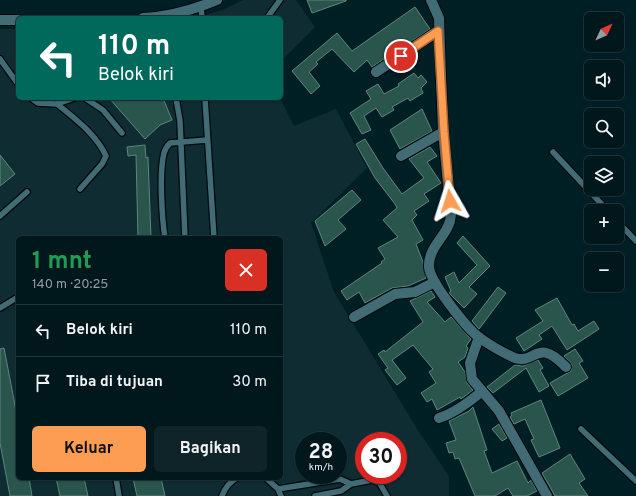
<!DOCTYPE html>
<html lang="id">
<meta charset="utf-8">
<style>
:root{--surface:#00171c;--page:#0e2429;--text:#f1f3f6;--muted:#959fa3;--line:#22363b;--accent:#fc9d53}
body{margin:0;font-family:Overpass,sans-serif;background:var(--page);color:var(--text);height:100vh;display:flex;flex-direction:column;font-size:15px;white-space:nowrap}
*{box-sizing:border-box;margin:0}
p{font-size:13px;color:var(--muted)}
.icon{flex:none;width:22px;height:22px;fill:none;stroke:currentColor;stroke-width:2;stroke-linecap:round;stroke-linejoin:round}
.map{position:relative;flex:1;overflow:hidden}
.side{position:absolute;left:16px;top:236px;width:267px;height:244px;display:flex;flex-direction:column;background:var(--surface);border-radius:6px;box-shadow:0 1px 3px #0004,0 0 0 1px var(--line)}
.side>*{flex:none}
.guide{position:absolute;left:16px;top:16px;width:267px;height:84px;border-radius:6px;box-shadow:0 1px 3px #0004,0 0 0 1px var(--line);background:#00695c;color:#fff;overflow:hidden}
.needle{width:26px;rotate:46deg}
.controls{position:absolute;left:584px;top:12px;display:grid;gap:8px}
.controls a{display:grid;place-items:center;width:40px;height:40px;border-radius:6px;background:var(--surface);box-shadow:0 1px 3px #0004,0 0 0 1px var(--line);font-size:20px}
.speed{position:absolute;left:295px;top:432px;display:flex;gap:8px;font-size:20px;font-weight:700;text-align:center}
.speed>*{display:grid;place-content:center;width:52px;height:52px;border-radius:50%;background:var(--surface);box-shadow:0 1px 3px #0004,0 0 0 1px var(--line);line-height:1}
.speed small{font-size:10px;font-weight:400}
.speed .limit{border:6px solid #d22;background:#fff;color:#111}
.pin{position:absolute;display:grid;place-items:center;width:34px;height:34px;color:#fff;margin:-17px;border:2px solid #fff;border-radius:50%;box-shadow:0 1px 4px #0007}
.me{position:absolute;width:44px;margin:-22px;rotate:354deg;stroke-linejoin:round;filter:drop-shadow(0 0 3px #0008)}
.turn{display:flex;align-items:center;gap:14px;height:84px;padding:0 16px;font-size:18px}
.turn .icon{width:52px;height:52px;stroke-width:2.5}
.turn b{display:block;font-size:28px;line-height:34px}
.round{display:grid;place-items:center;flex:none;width:42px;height:42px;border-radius:6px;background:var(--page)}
.headline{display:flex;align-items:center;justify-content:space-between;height:68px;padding:0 16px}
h1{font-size:24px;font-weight:700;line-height:30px;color:#1e9e55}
.action{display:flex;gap:8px;margin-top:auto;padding:8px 16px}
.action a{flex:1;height:46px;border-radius:6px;background:var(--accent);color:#111;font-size:16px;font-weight:700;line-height:46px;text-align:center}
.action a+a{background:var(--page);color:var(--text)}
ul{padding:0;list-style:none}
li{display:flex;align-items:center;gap:12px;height:52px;padding:0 16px;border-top:1px solid var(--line)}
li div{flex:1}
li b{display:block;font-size:15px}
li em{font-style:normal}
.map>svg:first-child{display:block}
.built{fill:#0e2c31;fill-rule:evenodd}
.building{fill:#2a554d;stroke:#5c877f}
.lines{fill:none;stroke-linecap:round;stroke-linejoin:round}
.lane-casing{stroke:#00080c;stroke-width:8}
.street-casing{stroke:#00080c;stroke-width:12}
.secondary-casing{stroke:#00080c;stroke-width:12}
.lane{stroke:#426c75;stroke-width:5.5}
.street{stroke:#426c75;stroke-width:10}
.secondary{stroke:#426c75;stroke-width:10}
.route-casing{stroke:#a46636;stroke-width:10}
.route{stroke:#fc9d53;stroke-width:7}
</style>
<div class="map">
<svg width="636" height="496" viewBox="0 0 636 496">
<rect width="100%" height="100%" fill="#001f25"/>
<path class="built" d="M243 0H296L315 27 281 61V18H196L222 10Z
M0 29H18V98H280L294 126 336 109 367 168 311 223 334 292 419 432 449 476V496H0ZM18 238H281V478H18ZM304 441H338V475H304ZM364 441H398V475H364Z"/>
<path class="building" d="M307 0H346V1L312 13Z
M415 7 430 29 372 67 367 60 354 72 332 49 316 62 318 64 309 72 320 86 311 94 292 71 337 33 352 51Z
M414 73 418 78 421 75 427 82 421 88 423 93 410 101 408 98 392 107 394 110 382 117 376 108 364 116 371 130 362 134 350 113 371 99 366 91 378 84 384 94 399 86 398 84Z
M109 98H163L172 120 160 125 145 139Z
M422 109 432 131 400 149 390 130Z
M365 139 383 168 402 194 424 178 409 159 430 147 437 156 427 162 441 183 424 194 429 201 414 211 417 215 412 220 423 240 416 244 423 262 426 278 408 286 392 288 365 303 359 292 347 300 341 291 382 263 381 262 385 259 378 248 398 237 383 220 397 208 395 204 375 178 356 144Z
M145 145 146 158 148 157 151 238H138L136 155 128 156 127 147Z
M0 155 15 174 0 186Z
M352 190 361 200 338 220 346 229 325 246 315 221Z
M463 236 490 266 469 287 477 294 464 308 449 293 451 291 445 277 454 272 459 283 477 265 457 243Z
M498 287 506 293 479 329 472 321Z
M431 291 435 297 427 302 445 322 451 317 471 339 466 346 468 348 465 357 458 362 465 372 467 383 473 390 461 399 460 397 437 410 432 399 427 402 421 393 436 383 429 372 433 369 413 345 392 360 406 378 397 385 385 370 388 368 378 354 384 350 385 352 423 322 410 301Z
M557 298 572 325 574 324 578 331 594 321 599 329 567 350 552 326 539 335 542 339 524 351 516 338 543 321 535 310Z
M4 348 18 421V478H29L32 496H10L0 443V349Z
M575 349 583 361 579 363 588 378 558 396 550 383 571 371 572 365 564 356Z
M538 360 543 368 540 370 549 386 539 392 526 368 493 393 487 387 515 365 523 366Z
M541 400 560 448 539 457 531 440 534 439 525 419 514 424 510 417 512 415 511 413Z
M473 407 487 450 484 451 492 473 517 461 528 483 531 480 537 491 527 496H513L508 488 495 496H475L459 458 455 459 453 452 449 453 446 443 456 440 449 421 469 411Z
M499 424 507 438 502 441 492 429Z
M570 454 585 479 579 483 588 496H555L542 473Z
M56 478H84L88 496H60Z
M133 478H161L165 496H137Z"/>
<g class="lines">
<defs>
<path id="lane" d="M201 7 202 18
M267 18 280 0
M0 59 18 84
M31 98 38 103 57 104 74 98
M85 98 103 110 122 133
M176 98 180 121 185 238
M205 98 214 238
M57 104C75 119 96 134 106 156L102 164 80 189
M553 152 608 211
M0 216 27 192
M617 221 636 241
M165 238C162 219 159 172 164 153 165 149 167 146 170 143L207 140
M0 308 18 297
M581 429 636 481
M116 478 119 496
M266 478 278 489 281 496
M278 489 340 479 351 484
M222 496C225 488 229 482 237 478
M315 496 341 491 351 484 372 480 379 482 387 496"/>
<path id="street" d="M431 0 439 18 443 132 451 215C450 235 428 245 429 267 430 282 467 329 480 338 490 345 503 353 515 358 536 365 536 336 566 367
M376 72 438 31
M401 156 443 132
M354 317 395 294 415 292 435 282
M479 337 470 363 472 379 499 411 547 496
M439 418C455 413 468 403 481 392"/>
<path id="secondary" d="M143 18C169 17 193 10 217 0
M0 20H18"/>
</defs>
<use href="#lane" class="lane-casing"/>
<use href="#street" class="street-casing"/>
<use href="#secondary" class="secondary-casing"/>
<use href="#lane" class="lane"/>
<use href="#street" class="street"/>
<use href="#secondary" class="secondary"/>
</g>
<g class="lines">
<defs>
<path id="route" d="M401 56 438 31 444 132 450 201"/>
</defs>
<use href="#route" class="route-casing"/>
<use href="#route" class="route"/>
</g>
</svg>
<div class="controls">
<a><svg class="needle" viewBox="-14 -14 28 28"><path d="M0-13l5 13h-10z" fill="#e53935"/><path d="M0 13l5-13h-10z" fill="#959fa3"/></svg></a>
<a><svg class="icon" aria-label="sound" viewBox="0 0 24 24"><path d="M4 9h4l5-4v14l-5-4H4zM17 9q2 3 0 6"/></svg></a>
<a><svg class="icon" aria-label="search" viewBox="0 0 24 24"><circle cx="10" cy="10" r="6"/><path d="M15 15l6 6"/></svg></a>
<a><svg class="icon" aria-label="layers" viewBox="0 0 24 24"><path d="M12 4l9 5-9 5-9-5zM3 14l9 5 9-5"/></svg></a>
<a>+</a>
<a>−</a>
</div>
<div class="speed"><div>28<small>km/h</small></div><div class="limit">30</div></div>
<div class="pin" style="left:401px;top:56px;background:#d93025"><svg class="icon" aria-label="arrive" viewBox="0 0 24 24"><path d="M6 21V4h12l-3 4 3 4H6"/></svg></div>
<svg class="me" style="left:450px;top:201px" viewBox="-20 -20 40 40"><path d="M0-17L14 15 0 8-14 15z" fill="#fc9d53" stroke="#fff" stroke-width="4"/></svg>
<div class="guide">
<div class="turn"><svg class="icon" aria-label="left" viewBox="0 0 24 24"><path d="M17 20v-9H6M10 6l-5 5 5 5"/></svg><div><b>110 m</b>Belok kiri</div></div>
</div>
<section class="side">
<div class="headline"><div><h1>1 mnt</h1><p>140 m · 20:25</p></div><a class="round" style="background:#d93025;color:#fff"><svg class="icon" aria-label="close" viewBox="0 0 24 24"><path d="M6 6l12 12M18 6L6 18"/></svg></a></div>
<ul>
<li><svg class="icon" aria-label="left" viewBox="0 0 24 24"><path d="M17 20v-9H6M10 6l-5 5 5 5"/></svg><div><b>Belok kiri</b></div><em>110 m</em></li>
<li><svg class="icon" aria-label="arrive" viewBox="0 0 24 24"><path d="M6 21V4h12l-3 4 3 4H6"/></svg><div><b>Tiba di tujuan</b></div><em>30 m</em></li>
</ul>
<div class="action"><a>Keluar</a><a>Bagikan</a></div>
</section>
</div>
